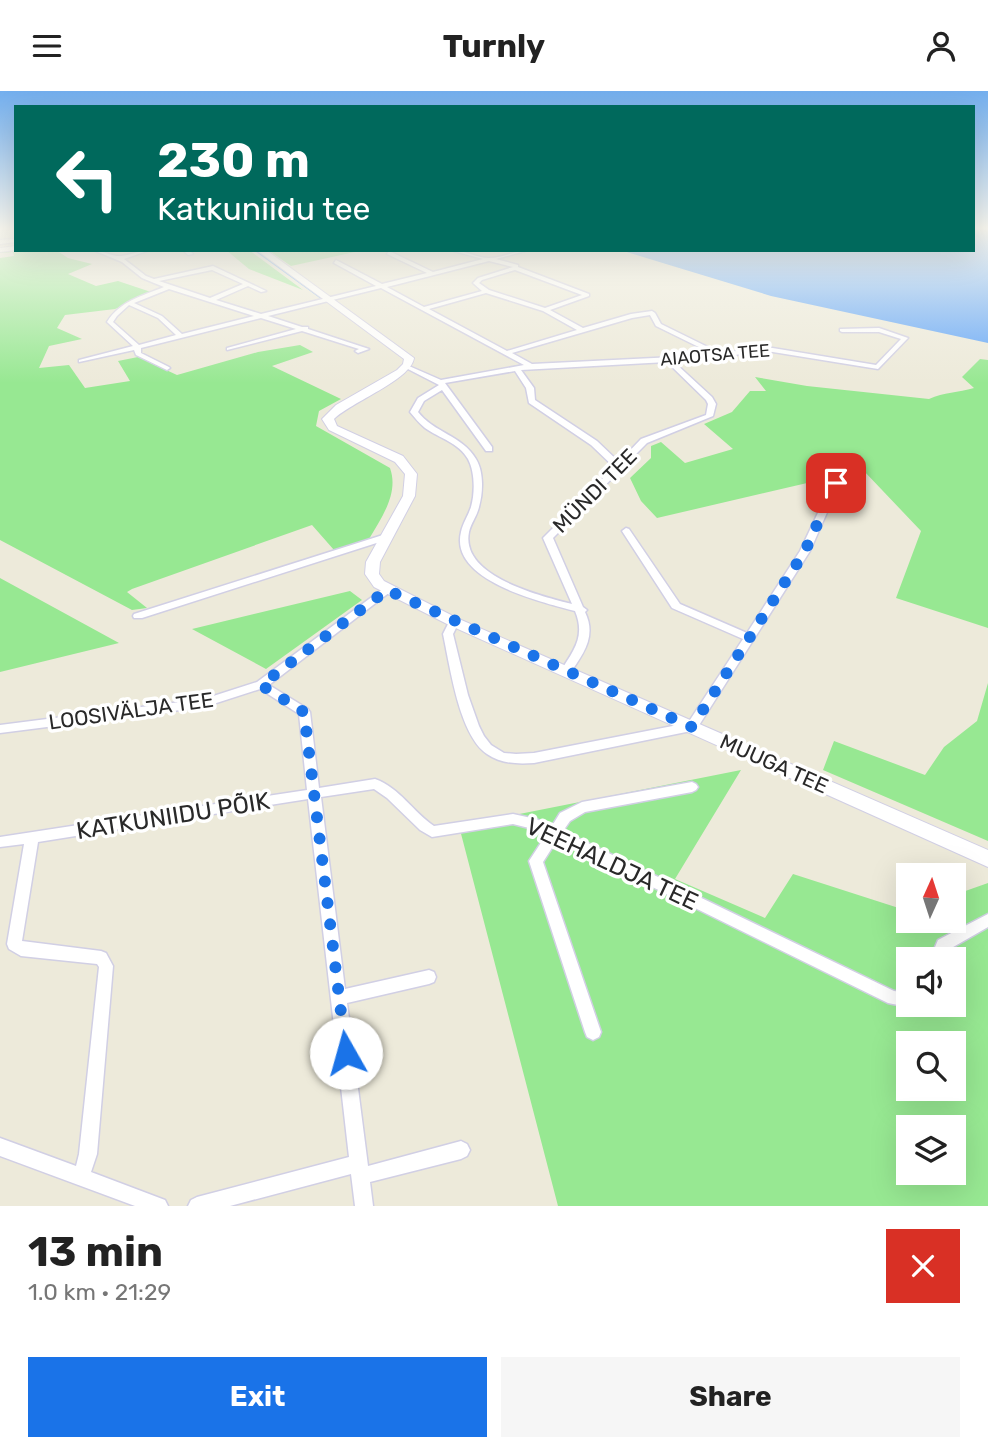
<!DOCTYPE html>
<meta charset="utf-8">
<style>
:root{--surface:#fff;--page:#f6f6f6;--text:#222;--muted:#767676;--accent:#1a73e8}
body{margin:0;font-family:Rubik,sans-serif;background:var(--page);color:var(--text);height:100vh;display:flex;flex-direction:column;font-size:26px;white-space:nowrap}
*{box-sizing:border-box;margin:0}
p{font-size:23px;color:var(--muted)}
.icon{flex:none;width:38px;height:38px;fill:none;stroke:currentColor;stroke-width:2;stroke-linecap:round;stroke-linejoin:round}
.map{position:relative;height:1115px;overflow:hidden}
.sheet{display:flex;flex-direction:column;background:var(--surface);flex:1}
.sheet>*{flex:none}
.hud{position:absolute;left:14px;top:14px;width:961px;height:147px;border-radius:0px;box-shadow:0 7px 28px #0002;background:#00695c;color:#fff;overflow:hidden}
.needle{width:46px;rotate:3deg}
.tools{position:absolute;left:896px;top:772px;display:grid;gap:14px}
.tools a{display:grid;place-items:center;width:70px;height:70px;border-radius:0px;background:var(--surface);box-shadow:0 7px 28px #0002;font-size:35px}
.pin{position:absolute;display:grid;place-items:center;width:60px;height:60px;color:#fff;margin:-30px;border-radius:14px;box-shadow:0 4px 10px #0006}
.me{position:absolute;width:77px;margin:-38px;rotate:353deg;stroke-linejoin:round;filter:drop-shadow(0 0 5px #0008)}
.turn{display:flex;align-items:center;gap:24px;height:147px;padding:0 28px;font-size:32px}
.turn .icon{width:91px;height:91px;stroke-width:2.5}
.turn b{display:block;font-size:49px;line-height:60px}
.round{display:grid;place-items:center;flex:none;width:74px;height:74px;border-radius:0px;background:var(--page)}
.summary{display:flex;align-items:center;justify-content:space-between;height:119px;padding:0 28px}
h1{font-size:42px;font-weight:700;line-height:52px}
.cta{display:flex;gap:14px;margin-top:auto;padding:14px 28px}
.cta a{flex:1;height:80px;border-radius:0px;background:var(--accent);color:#fff;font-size:28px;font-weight:700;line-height:80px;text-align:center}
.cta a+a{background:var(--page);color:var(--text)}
header{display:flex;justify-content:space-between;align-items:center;height:91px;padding:0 28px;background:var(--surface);font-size:32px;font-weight:700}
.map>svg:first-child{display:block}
.green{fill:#97e892;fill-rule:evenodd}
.water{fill:#64a7f8}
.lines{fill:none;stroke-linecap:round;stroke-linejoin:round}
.stream{stroke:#64a7f8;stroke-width:2}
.street-casing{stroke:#d1cfe4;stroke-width:3}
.secondary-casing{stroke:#d1cfe4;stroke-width:2}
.street{fill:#fff;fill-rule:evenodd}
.secondary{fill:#fff;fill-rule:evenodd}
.route{stroke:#1a73e8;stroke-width:12;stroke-dasharray:0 21.6}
.labels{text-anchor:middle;stroke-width:7;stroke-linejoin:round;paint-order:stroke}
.far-street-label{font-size:18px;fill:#292929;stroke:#fff}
.street-label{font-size:21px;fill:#292929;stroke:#fff}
.near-street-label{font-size:24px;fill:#292929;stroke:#fff}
</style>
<header><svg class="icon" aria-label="menu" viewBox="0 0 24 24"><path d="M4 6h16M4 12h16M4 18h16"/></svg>Turnly<svg class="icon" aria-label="person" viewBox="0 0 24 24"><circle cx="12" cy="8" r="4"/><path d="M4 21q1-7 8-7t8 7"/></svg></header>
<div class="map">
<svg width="988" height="1115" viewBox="0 0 988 1115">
<rect width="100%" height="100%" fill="#edeada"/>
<path class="green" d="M56 159 68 167 92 173 68 183 96 195 118 190 154 202 115 218 65 224 57 237 82 248 49 255 39 277 69 274 85 297 130 290 118 270 138 266 177 284 258 261 300 254 313 261 272 275 341 308 319 320 316 335 390 377C399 402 382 426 369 448L334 459 312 434 132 498 127 501 147 517 132 519 0 449V167L14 165 13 161 0 162V161Z
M226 159H249L303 199 249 178Z
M268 159H364L291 175Z
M980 268 988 269V537L896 507 921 440 863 379 657 427 641 410 630 387 651 367V355L661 351 685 372 733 358 704 333 732 321 750 300H766L755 286 807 295 929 308C944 301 958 302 974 297L962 286Z
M0 487 119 552 0 581Z
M350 500 362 509 266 578 192 538Z
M988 592V750L823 679 834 650 925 684 944 656 977 630Z
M741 679 675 788 765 827 793 783 908 820V830H954V804L988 792V1115H558L459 735ZM908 868H954V914H908ZM908 952H954V998H908ZM908 1036H954V1082H908Z"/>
<path class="water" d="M973 136H988V252L771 205 620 159H973Z"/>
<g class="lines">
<path class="stream" d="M255 159 320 206"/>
<defs>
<path id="street" d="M16 148V151L0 153V149Z
M93 159C102 159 112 166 121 165 131 164 140 159 150 159L124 168 146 185 154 188 213 175 266 200 261 201 248 195 216 209 261 223 376 195 334 172 336 169 382 193 427 182 387 163 389 160 433 181 483 168 450 159C464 159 477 167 489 167 503 167 516 159 529 159L496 168 518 174V176L589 203V205L550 219 583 237 631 223 652 220 655 222 661 233 722 263 760 255 876 274 901 248 879 241H842L840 240V238L879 237 908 247 878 278 760 259 711 269 674 271 712 306 716 313 713 325 647 352 553 447 583 516 587 519 585 521C597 546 583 563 569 584L565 585 560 581C573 560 586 546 575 520 542 511 449 490 461 441 463 432 468 425 471 416 475 402 475 381 468 368 459 352 439 347 425 337 419 332 415 327 410 321L418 307 439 294 404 276 409 275 441 289 524 274 381 197 268 225 302 236H308V238L369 258 358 262 355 260 359 258 302 240 227 259V257L296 238 261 227 141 257V262L169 276 170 277 167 279 136 264 134 259 79 271V269L133 255 107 231C120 210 142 205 164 196L142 187 122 171ZM489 170 513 176 478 187 473 192 482 200 424 216 387 196ZM212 179 243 193 210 207 159 190ZM515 179 582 204 545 217 489 199 479 192 482 189ZM169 198 254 225 182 243 162 225 134 212ZM486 202 543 220 577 239 507 260 429 218ZM129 214 158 227 176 244 139 254 113 231 117 225ZM650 224 656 235 715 264 532 273 512 262 632 227ZM667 271 706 309 708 313 706 324 641 348 619 371 597 350 535 309 534 297 521 279ZM515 280 526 297 529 312 591 354 614 376 543 447 572 513C542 505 460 486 469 441 471 432 477 425 479 416 483 402 484 381 476 368 463 345 433 341 418 321L424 310 442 299 486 360H492V356L445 292Z
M183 159H189L193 163 188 164Z
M833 390H836L840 392 810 460 696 639 534 672C518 673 501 673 487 663 459 644 450 575 443 543L450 529 454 528 459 531 453 543 468 604 479 635 484 645 491 654 504 662 516 663 534 662 688 632 743 548 672 517 622 440 626 437 629 438 680 513 747 542 800 460Z
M386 443 391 446 389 448 142 527H134L133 525 134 523Z
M387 496 392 499 390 501 269 594 308 618 310 621 319 697 375 688C400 697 413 721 434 735L513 723 536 728 552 735 560 722 582 711 692 691 696 693 698 696 696 699 692 701 585 721 570 730 563 740 894 900 908 902V914H913L908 916 888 912 557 749 543 771 601 941 599 946 593 949 587 946 585 941 529 770 546 744 533 738 513 733 432 746 420 739 387 707 374 698 321 706 345 898 429 879 434 881 436 886 434 891 429 893 347 912 368 1075 461 1050 467 1053 470 1059 467 1065 461 1068 370 1091 373 1115H355L351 1083 230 1115H188L191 1109 197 1106 349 1066 308 708 38 751 22 850 101 860 106 862 113 875 97 1063 91 1081 165 1109 168 1115H135L0 1065V1047L76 1075 79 1063 99 876 97 873 21 865 9 858 7 853 24 753 0 756V746L307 699 299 623 260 598 204 616 0 642V634L204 608 257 591 384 497Z
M988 823V836L948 859 944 868H930L938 849Z"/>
<path id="secondary" d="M16 155V159L0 161V157Z
M257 159H266L414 267C411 289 351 311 334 328L337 335 403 365 417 383 415 405 380 471 379 483 384 490 459 528 988 759V776L449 534 374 496 365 483 366 471 403 405 405 383 395 371 329 339 322 328 336 314 397 279 403 273 404 268Z"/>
</defs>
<use href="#street" class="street-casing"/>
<use href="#secondary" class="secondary-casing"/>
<use href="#street" class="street"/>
<use href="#secondary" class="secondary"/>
</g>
<linearGradient id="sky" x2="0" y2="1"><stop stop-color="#73afee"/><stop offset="0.47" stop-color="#f7f6ee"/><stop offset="1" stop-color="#f7f6ee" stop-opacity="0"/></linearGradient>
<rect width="988" height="292" fill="url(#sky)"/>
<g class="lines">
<path class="route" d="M346 962 304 621 261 594 387 499 692 636 805 460 836 392"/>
</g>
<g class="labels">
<g class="far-street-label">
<text transform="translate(715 264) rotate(-5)" y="6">AIAOTSA TEE</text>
</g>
<g class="street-label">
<text transform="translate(595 400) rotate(-45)" y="7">MÜNDI TEE</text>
<text transform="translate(131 620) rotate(-8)" y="7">LOOSIVÄLJA TEE</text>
<text transform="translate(774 673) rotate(24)" y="7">MUUGA TEE</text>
</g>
<g class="near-street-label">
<text transform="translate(173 725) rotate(-9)" y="8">KATKUNIIDU PÕIK</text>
<text transform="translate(612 773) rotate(25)" y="8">VEEHALDJA TEE</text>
</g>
</g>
</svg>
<div class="tools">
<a><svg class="needle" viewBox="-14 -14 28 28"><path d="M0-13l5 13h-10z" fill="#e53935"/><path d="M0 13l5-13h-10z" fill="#767676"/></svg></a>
<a><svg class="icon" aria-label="sound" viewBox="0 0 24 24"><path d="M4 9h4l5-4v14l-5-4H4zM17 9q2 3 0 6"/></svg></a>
<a><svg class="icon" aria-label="search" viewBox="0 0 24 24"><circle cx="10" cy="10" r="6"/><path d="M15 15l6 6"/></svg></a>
<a><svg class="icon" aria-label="layers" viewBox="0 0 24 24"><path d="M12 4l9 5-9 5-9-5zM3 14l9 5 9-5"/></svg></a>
</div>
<div class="pin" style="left:836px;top:392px;background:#d93025"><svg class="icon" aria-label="arrive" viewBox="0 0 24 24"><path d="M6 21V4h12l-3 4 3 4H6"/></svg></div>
<svg class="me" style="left:346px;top:962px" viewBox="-20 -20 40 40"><circle r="19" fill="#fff"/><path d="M0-13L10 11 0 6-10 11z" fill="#1a73e8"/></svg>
<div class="hud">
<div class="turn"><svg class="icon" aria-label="left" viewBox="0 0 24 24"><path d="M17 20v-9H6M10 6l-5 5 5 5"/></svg><div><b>230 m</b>Katkuniidu tee</div></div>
</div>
</div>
<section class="sheet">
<div class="summary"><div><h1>13 min</h1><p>1.0 km · 21:29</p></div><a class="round" style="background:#d93025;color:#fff"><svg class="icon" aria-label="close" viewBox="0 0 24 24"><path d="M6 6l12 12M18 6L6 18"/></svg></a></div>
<div class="cta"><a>Exit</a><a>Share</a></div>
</section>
